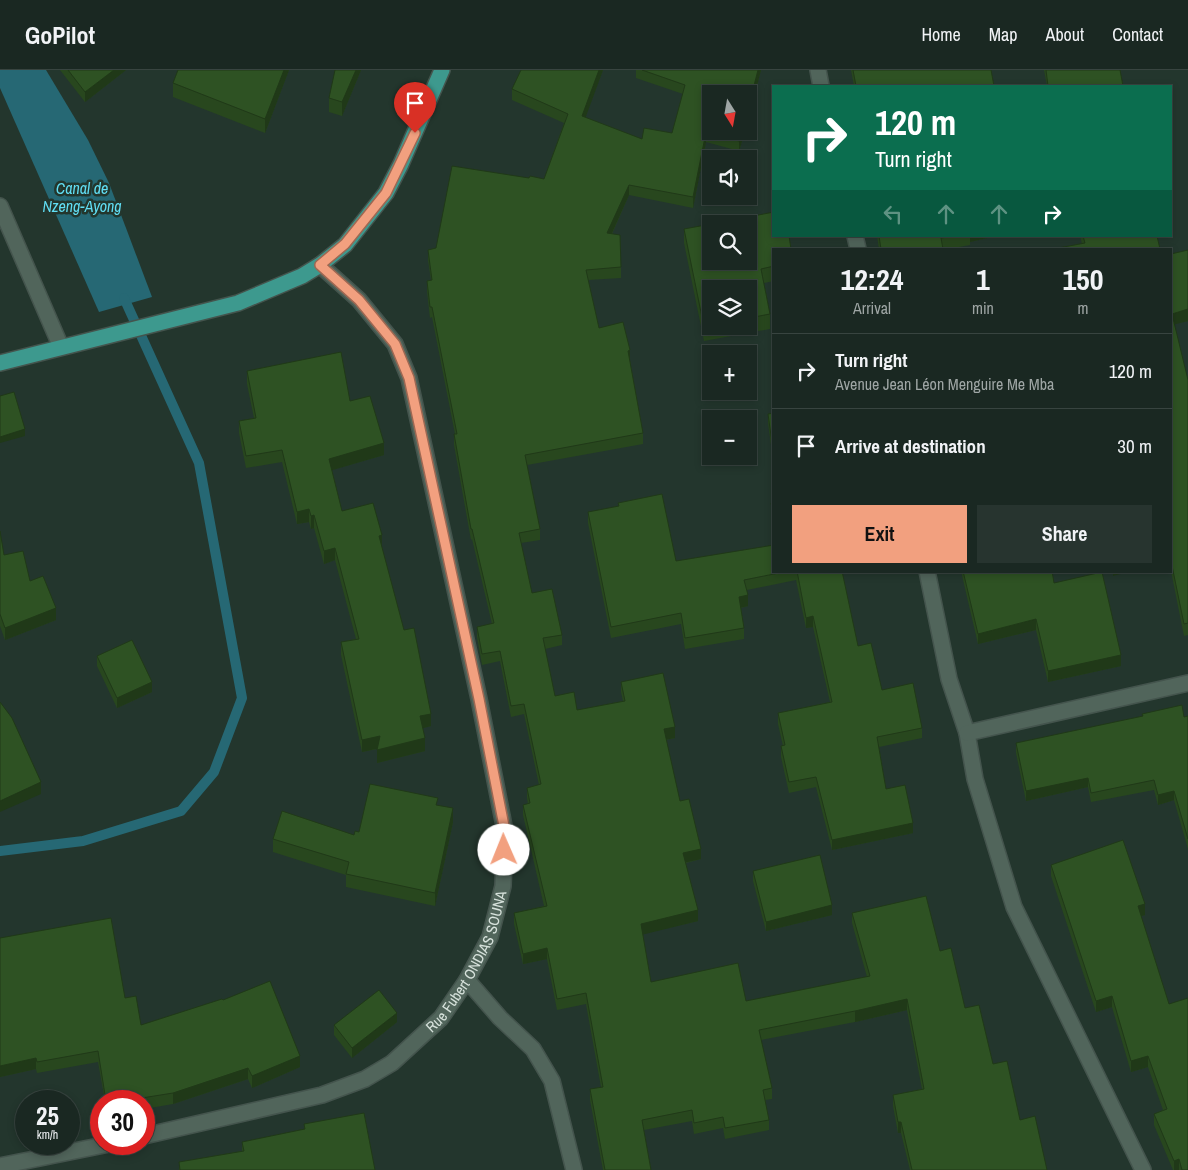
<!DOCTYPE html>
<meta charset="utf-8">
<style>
:root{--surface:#1a2822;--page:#27342f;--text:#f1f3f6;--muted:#9fa6a5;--line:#384440;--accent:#f2a07f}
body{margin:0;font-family:"Archivo Narrow",sans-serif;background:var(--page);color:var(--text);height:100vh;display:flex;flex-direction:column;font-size:19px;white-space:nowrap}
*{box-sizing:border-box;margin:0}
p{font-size:16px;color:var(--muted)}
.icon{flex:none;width:28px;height:28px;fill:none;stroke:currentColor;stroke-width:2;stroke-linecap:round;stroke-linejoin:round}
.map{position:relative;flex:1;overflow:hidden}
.side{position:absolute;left:772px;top:178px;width:400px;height:325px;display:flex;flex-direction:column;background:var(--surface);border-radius:0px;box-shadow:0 2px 8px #0003,0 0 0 1px var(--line)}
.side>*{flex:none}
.top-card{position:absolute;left:772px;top:15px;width:400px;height:152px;border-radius:0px;box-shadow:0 2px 8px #0003,0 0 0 1px var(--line);background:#0b6e4f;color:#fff;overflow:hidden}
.needle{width:32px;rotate:169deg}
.tools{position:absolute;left:702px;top:15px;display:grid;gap:10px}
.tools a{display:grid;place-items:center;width:55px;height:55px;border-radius:0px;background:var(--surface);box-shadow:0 2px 8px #0003,0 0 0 1px var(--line);font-size:25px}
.speed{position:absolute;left:15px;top:1020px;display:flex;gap:10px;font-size:25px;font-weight:700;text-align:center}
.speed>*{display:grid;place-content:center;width:65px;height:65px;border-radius:50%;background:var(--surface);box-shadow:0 2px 8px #0003,0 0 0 1px var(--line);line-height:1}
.speed small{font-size:12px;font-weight:400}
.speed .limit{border:8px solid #d22;background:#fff;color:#111}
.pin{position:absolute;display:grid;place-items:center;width:42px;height:42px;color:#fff;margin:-51px -21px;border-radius:50% 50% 50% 0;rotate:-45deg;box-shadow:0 0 5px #0007}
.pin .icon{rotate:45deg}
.me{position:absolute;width:55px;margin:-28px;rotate:359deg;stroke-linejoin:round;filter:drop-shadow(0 0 4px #0008)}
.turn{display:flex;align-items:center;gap:18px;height:105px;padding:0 20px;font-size:22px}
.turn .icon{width:65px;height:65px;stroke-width:2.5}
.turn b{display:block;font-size:35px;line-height:42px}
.lanes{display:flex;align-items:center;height:48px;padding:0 20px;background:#0003;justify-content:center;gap:25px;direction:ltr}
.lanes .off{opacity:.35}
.eta{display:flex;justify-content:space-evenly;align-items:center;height:85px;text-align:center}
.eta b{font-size:30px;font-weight:700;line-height:35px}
.action{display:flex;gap:10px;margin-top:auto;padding:10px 20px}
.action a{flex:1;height:58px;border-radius:0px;background:var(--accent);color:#111;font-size:20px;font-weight:700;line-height:58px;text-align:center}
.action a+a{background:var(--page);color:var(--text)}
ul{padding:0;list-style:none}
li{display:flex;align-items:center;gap:15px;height:75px;padding:0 20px;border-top:1px solid var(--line)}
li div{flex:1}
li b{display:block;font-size:19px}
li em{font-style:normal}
header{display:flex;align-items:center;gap:30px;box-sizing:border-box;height:70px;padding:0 25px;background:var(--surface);border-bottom:1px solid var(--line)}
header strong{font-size:24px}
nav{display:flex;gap:28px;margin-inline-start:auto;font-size:18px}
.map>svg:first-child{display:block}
.water{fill:#266874}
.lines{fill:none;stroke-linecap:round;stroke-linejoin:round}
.stream{stroke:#266874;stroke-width:10}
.minor-casing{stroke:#44544d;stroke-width:18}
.major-casing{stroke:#44544d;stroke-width:18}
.minor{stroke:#51655b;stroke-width:15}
.major{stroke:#3d998e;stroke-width:15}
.wall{fill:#28471e;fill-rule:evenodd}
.shaded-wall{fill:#203918}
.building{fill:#2e5223;stroke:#203918}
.route-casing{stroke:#9d6853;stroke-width:12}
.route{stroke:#f2a07f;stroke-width:9}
.labels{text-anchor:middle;stroke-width:5;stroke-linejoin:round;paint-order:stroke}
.street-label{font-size:15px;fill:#d7e2dc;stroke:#23362d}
.water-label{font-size:16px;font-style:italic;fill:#61dff5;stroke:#23362d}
</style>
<header>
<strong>GoPilot</strong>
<nav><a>Home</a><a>Map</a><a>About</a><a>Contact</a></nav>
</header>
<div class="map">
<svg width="1188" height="1100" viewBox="0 0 1188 1100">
<rect width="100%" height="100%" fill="#23362d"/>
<path class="water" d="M0 0H46L88 70 109 113 152 227 99 242 0 18Z"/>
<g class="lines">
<path class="stream" d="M0 781 83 771 181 741 214 702 242 628 199 393 124 228"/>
<defs>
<g id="minor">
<path d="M818 0 821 16"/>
<path d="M0 136 61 277"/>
<path d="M855 166 858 179"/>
<path d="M927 501 949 609 967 663 975 709 1014 837 1143 1100"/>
<path d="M967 663 1188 613"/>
<path d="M467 910 500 948 533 979 552 1011 574 1100"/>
<path id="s1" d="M144 1066 322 1025 365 1009 392 993 441 948 467 910 490 867 503 816 505 761 479 629 409 308 395 274 359 230 320 195"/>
<path d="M0 1096 109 1074"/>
</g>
<path id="major" d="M0 293 238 233 302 206 320 195 345 175 386 123 401 94 442 0"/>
</defs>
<use href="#minor" class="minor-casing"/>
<use href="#major" class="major-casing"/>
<use href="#minor" class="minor"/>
<use href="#major" class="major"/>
</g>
<path class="wall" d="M60 0H126L85 32Z
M178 0H289L265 63 173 27V13Z
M361 0 342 46 329 42V28Z
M521 0H603L585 48 642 69 672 63 683 24 636 8V0H761L749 46 711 61H745L739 81 706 72 693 138 629 125 612 164 621 197V208L588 210 599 258 630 291 643 363V374L527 395 540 459V470L521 473 532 523 562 565V575L545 579 555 626 577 640 623 631 621 622V612L675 668 666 670 680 731 701 789 686 793 698 851 643 864 651 912 746 931 867 907 852 853V843L940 881 965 938 1020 1050 1047 1100H910L901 1063H898L893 1036V1025L922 1019 907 940 855 952 761 970 772 1018V1029L765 1030 769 1050V1060L725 1069 723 1058 694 1064 692 1051 644 1060 651 1100H603L590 1030V1019L601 1017 586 934 557 940 547 889 523 894 514 854V843L544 836 523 745V735L528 734 527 728V718L539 715 524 644 511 647 500 591 482 595 477 567V557L492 554 472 469 471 470 454 375V364H455L432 247 430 248 427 221V211L431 210 428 190V180L436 178 529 108 544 109 564 53 512 30V19Z
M851 0H991L994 16H854Z
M1044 0H1120L1123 16H1047Z
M684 159 774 179V211L764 213 770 244V259L704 271 684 173ZM711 219H749V256H711Z
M877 166H995L970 172V175L948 179H879Z
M1080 166H1157L1082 174Z
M1188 180V251L1174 254 1188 310V565L1184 566 1171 501V184Z
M247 301 350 331 384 385 332 400 342 441 382 478 404 560 431 656 423 658 425 681 377 693V679L362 682 341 585V572L356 569 335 490 324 494 314 458 311 459 309 452 297 454 282 392 246 398 239 363V351L254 348 247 314Z
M774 343V390H773L768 353V344Z
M774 432V459L771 443V433Z
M618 433 676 491 774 501H843L842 502 858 576 882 620 922 658V668L879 677 886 719 913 763 832 780 816 717 789 723 781 687V676H783L778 654V643L830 632 813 557 806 558 796 510 747 520 748 536 741 538 744 558V569L685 579 681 554 611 568 588 453V442L618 437Z
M0 461 4 485 30 511 56 550 5 570 0 556Z
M961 501H1052L1054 513 1121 596 1048 612 1036 560 978 574Z
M97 586 152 622 117 638 97 596Z
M1188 646V779L1174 730 1158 735 1154 720 1091 732 1088 717 1026 731 1016 683V673Z
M438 735 453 752 435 836 346 817V805L273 782V769L354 765 359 762Z
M1051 795 1145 845 1141 846 1188 1100H1173L1154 1055V1044L1163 1040 1148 997 1131 1002 1112 937 1096 942 1051 806Z
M753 801 832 845 766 861 753 811Z
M0 868 125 928 141 955 223 930 300 997 252 1018 248 1009 173 1034 144 1039V1031H105L98 992 37 1003 36 999 0 1007Z
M397 952 352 988 334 965V955Z
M304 1054 375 1100H179V1092L242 1081V1072L304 1059Z"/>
<path class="shaded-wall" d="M114 0H126L85 32V22Z
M284 0H289L265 63V49Z
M356 0H361L342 46V32Z
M599 0H603L582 57V46Z
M758 0H761L749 46V35Z
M742 61H745L739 81V71Z
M706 62V72L693 138V127Z
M629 115V125L607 174V163Z
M970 166H995L970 172Z
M1188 239V251L1172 255V244Z
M630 280V291H628V281Z
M25 359V366L0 373V367Z
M384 373V385L329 401V389Z
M309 439V452L297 454V442Z
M314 445V458L311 459V446Z
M382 465V478L379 466Z
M335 478V490L324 494V481Z
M1113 501H1131L1113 506Z
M748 525V536L739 538V527Z
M56 538V550L5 570V558Z
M813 546V557L806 558V548Z
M1036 549V560L978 574V564Z
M1121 585V596L1048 612V601Z
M152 612V622L117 638V628Z
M431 644V656L420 659V646Z
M675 657V668L664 670V659Z
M380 666V678L362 682V670Z
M425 668V681L377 693V680Z
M1088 708V717L1026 731V721Z
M41 712V724L0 742V731Z
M1174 721V730L1158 735V725Z
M453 738V752L435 836V823Z
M913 753V763L832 780V770Z
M701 779V789L683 793V783Z
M1145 834V845L1138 847V836Z
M832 835V845L766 861V852Z
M698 840V851L641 865V854Z
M547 878V889L523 894V884Z
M1112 926V937L1096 942V931Z
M907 929V940L855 952V941Z
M397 943V952L352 988V978Z
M300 986V997L252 1018V1006Z
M1148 986V997L1131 1002V991Z
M36 988V999L0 1007V996Z
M248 998V1009L173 1034V1023Z
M898 1052H901V1063H898Z
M1179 1089V1100H1174V1091Z"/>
<path class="building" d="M68 0H114L85 22Z
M178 0H284L265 49 173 13Z
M335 0H356L342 32 329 28Z
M521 0H599L582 46 642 69 644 58 672 63 685 15 642 0H758L749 35V24H711V61H742L739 71 706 62 693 127 629 115 607 163 620 165 621 197 586 200 599 258 623 252 630 280 628 281 643 363 525 385 540 459 519 463 532 523 552 519 562 565 543 568 555 626 574 622 577 640 625 631 621 612 663 603 675 657 664 659 680 731 689 729 701 779 683 783 698 840 641 854 651 912 738 893 746 931 870 906 852 843 926 826 940 881 951 878 965 938 979 935 993 994 1007 991 1020 1050 1035 1046 1047 1100H912L901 1052H898L893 1025 924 1019 907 929 855 941 759 960 772 1018 763 1020 769 1050 725 1058 723 1047 694 1053 692 1040 642 1050 651 1100H605L590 1019 603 1017 586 923 557 929 547 878 523 884 514 843 547 836 523 735 530 733 527 718 541 714 524 634 511 636 500 581 482 584 477 557 494 553 472 459H471L454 364H457L432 237H430L427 211 432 210 428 180 436 178 452 96 529 108 530 106 544 109 568 44 512 19Z
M853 0H991L994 16H856Z
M1046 0H1120L1123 16H1048Z
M774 142V166H789L791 179H774V196L761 199 770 244 749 248V219H711V256L704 257 684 159 711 154V191H749V154H712Z
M879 166H953L941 168 943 179H881Z
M1083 166H1157L1160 179H1053L1085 173Z
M1188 180V239L1172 244 1188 310V553L1184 554 1171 491V184Z
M341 282 350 331 370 326 384 373 329 389 342 441 373 433 382 465 379 466 404 560 414 558 431 644 420 646 425 668 377 680 380 666 362 670 341 572 359 569 335 478 324 481 314 445 311 446 309 439 297 442 282 380 246 386 239 351 256 348 247 301Z
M14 322 25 359 0 367V326Z
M774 343V380H773L768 344Z
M662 424 676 491 774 475V501H789L744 510 748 525 739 527 744 558 685 568 681 543 611 557 588 442 619 436 618 433Z
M774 432V448L771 433Z
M0 461 4 485 23 481 30 511 43 506 56 538 5 558 0 544Z
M797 501H842L858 576 871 573 882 620 913 613 922 658 877 667 886 719 905 715 913 753 832 770 816 707 789 712 781 676 785 675 778 643 832 632 813 546 806 548Z
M963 501H1052L1054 513 1102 502 1121 585 1048 601 1036 549 978 564Z
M132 570 152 612 117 628 97 586Z
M0 632 12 648 41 712 0 731Z
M1182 635 1184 647 1188 646V769L1174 721 1158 725 1154 710 1091 723 1088 708 1026 721 1016 673 1143 646 1142 644Z
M370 714 438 728 436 735 453 738 435 823 346 804 349 792 273 769 282 741 354 765 355 761 359 762Z
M1123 770 1145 834 1138 836 1169 934 1188 928V1100H1182L1179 1089 1174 1091 1154 1044 1167 1039 1148 986 1131 991 1112 926 1096 931 1051 795Z
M820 785 832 835 766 852 753 801Z
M111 848 125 928 136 926 141 955 222 929 223 930 270 911 300 986 252 1006 248 998 173 1023 123 1031H106L98 981 37 992 36 988 0 996V868Z
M379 920 397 943 352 978 334 955Z
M364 1043 375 1100H180L179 1092 244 1081 242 1072 305 1059 304 1054Z"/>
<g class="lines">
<defs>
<path id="route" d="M415 63 386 123 345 174 320 195 359 230 395 274 409 308 479 629 505 761 504 780"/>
</defs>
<use href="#route" class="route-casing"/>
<use href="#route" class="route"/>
</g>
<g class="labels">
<g class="street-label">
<text dy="5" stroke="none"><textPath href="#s1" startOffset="389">Rue Fubert ONDIAS SOUNA</textPath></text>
</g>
<g class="water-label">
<text x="82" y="124">Canal de<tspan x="82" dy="18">Nzeng-Ayong</tspan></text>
</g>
</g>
</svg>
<div class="tools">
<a><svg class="needle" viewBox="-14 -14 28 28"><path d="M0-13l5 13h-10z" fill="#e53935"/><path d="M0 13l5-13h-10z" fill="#9fa6a5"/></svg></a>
<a><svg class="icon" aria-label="sound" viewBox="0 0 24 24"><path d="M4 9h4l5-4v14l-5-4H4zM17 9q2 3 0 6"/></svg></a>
<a><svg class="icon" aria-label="search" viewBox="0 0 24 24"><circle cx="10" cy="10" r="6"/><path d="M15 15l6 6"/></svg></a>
<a><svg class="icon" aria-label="layers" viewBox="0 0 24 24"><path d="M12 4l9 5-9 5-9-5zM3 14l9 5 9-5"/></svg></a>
<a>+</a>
<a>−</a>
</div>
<div class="speed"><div>25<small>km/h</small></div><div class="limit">30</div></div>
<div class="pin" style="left:415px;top:63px;background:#d93025"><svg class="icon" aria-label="arrive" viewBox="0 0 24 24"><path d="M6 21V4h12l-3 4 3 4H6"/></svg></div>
<svg class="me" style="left:504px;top:780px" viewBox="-20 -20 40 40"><circle r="19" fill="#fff"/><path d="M0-13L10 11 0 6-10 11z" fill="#f2a07f"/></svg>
<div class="top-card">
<div class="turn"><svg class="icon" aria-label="right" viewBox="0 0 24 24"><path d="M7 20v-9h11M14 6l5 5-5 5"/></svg><div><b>120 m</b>Turn right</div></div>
<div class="lanes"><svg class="icon off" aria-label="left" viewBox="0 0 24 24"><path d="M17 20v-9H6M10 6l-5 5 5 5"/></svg><svg class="icon off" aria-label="ahead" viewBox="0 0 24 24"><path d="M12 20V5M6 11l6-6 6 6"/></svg><svg class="icon off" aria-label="ahead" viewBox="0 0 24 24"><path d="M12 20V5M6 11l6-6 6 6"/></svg><svg class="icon" aria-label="right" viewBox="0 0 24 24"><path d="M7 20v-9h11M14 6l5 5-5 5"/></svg></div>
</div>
<section class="side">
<div class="eta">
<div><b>12:24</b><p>Arrival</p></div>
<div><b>1</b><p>min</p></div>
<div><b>150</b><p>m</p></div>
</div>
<ul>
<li><svg class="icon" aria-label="right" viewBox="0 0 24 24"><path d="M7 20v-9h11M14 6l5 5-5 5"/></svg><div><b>Turn right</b><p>Avenue Jean Léon Menguire Me Mba</p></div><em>120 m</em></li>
<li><svg class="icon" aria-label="arrive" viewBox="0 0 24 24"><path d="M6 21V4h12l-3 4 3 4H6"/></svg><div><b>Arrive at destination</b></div><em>30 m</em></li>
</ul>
<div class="action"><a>Exit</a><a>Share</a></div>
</section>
</div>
